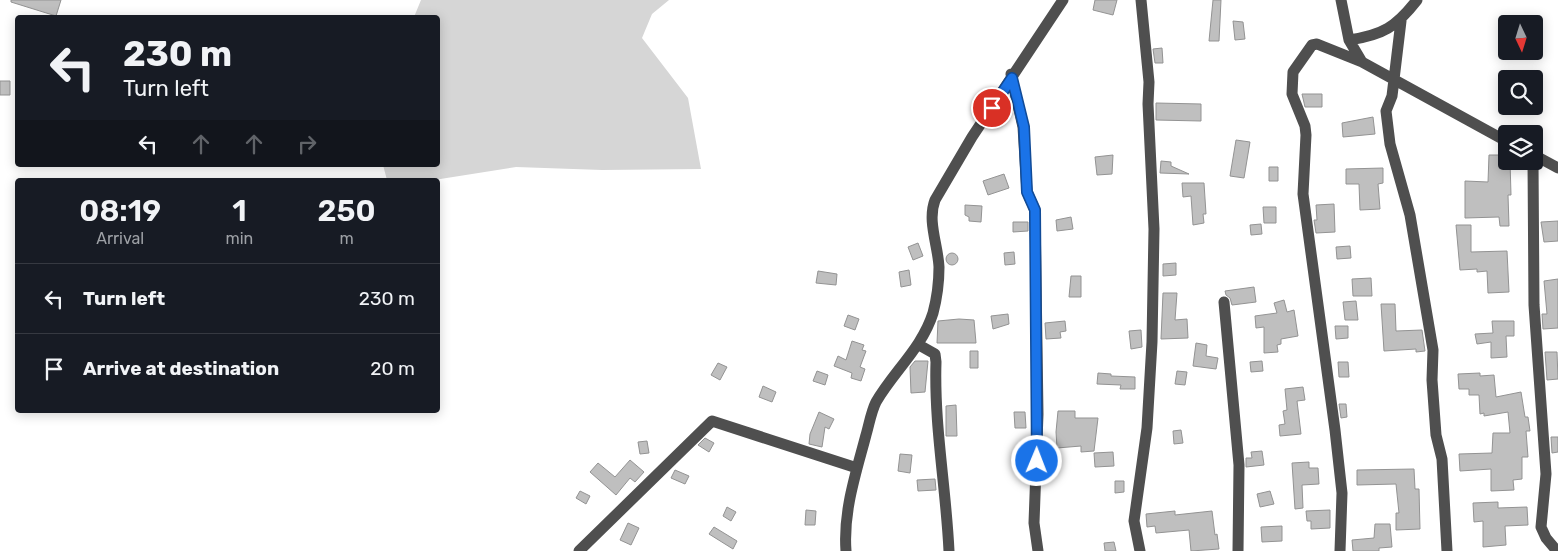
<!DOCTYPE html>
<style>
:root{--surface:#171b24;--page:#20242c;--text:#f1f3f6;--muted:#9ea1a6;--line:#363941}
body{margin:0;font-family:Rubik,sans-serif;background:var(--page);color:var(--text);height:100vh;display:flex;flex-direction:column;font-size:19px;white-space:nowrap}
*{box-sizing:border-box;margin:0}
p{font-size:16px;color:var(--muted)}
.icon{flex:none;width:28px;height:28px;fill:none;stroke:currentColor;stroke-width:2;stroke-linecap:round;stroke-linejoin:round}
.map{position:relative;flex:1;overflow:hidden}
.drawer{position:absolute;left:15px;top:178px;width:425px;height:235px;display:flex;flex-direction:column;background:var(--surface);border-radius:5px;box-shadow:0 2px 12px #0003}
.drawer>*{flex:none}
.banner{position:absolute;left:15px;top:15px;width:425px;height:152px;border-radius:5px;box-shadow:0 2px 12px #0003;background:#171b24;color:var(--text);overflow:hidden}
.needle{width:32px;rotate:176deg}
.fabs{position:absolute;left:1498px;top:15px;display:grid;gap:10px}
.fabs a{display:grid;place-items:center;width:45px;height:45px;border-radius:5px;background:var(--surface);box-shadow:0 2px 12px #0003;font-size:25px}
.pin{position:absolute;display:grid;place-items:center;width:42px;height:42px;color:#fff;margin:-21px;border:2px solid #fff;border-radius:50%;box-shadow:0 1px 5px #0007}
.me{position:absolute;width:55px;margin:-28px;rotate:1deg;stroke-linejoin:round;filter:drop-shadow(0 0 4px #0008)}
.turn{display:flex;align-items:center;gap:18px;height:105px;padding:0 25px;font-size:22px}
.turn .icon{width:65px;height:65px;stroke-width:2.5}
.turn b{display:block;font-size:35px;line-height:42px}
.lanes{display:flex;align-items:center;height:48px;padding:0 25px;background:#0003;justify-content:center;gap:25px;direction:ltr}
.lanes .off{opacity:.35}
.eta{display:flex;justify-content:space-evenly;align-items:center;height:85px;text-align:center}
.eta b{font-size:30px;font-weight:600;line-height:35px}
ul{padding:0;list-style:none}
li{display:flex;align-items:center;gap:15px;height:70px;padding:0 25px;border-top:1px solid var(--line)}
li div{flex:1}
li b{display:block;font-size:19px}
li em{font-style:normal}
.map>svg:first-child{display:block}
.green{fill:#d6d6d6}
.building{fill:#bfbfbf;stroke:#939393}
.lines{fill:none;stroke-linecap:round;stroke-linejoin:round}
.minor{stroke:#4f4f4f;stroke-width:11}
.route-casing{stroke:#114b97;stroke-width:12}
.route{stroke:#1a73e8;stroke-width:9}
</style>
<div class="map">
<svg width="1558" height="551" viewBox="0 0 1558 551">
<rect width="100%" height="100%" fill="#fff"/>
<path class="green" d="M421 0H669L652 14 642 38 688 98 701 169 602 170 516 167 434 180H387L383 165H438V18L414 17Z"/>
<path class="building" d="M11 0H61L56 16 11 2Z
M1095 0H1117L1113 15 1093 10Z
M1213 0H1221L1219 41H1209Z
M1233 21 1243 22 1245 39 1235 40Z
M1162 48 1163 63H1155L1153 49Z
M0 81H10V95H0Z
M1302 94H1322V107H1305Z
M1156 103 1201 104V121L1156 120Z
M1373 117 1375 134 1343 137 1342 123Z
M1236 140 1250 142 1244 178 1230 176Z
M1113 155 1112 174 1097 175 1095 157Z
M1489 155H1506V161H1510L1511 195H1508L1509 226H1500L1499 217 1465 218V181L1488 182Z
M1161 161 1171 162V166L1189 174 1160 173Z
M1269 167H1278V181H1269Z
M1383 168V183L1378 184 1380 209 1360 210 1359 184H1346V169Z
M1004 174 1009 188 988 195 983 181Z
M1182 183H1204L1206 214H1203L1204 223 1193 225 1191 196 1183 197Z
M1334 204 1335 232 1316 233 1314 220H1317L1316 205Z
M965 205 982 206 981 222 969 221V217L965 215Z
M1263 207H1276V223H1264Z
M1071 217 1073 229 1057 231 1056 220Z
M1558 221V241L1544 242 1541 222Z
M1013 222H1028V231L1013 232Z
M1261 224 1262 234 1251 235 1250 225Z
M1456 225H1471V252L1507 251 1509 292 1488 293 1487 271 1477 272V269L1460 270Z
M918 243 923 256 913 260 908 247Z
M1350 246 1351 258 1337 259 1336 247Z
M1014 252 1015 264 1005 265 1004 253Z
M946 259a6 6 0 1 1 12 0a6 6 0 1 1-12 0Z
M1176 263V275L1163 276V264Z
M909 270 911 285 901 287 899 272Z
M818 271 837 274 836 285 816 283Z
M1071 276H1081V297H1069Z
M1371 278 1372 296H1353L1352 279Z
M1558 279V328L1543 329 1542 314H1547L1544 281Z
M1254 287 1256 302 1232 305 1230 298 1226 295 1225 291Z
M1163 293H1177L1175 320 1187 319 1188 338 1161 339Z
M1284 300 1287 312 1294 310 1298 336 1281 339V344L1277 345 1278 352 1264 353V327L1256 328 1255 316 1277 313 1274 303Z
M1356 301 1358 320H1345L1343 302Z
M1381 304H1395L1396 331 1422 330 1425 351 1416 352V349L1384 351Z
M1008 314 1009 324 993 329 991 316Z
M848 315 859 319 855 330 844 326Z
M959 319 974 320 976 343H937L938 321Z
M1065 321 1066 331 1060 332 1061 338 1046 339 1045 323Z
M1492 321H1514V336H1506L1507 357 1491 358V342L1477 344 1475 334 1493 333Z
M1335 326H1348V338L1336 339Z
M1141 330 1142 347 1131 349 1129 331Z
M852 341 864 345 862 350 866 351 860 367 865 369 861 381 851 378 852 373 834 366 838 356 846 360Z
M1196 343 1207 345 1206 356 1218 358 1216 369 1193 366Z
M970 351H978V368H970Z
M1545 352H1557L1558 379 1547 380Z
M915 361H928L925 392 911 393 910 367Z
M1262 361 1263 371 1251 372 1250 362Z
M1338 362H1348L1349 377H1339Z
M718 363 727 367 720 380 711 375Z
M817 371 828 375 825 385 813 381Z
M1177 371 1187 372 1185 385 1175 384Z
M1098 373 1111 374V376L1135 377V389H1120L1121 385 1097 384Z
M1480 373V376L1494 375 1496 397 1521 392 1525 417H1528L1530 431H1526L1528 457H1522V479L1513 480 1514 490 1491 491V469L1460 471 1459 454 1492 453 1493 433H1510L1508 412 1484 416V413L1480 414 1479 395H1469V389H1459L1458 374Z
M763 386 776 392 772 402 759 397Z
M1303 387 1305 400 1297 401 1301 434 1280 436 1279 425 1285 424 1283 411 1287 410 1285 389Z
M1339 404H1346L1347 417 1341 418Z
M956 405 957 436H946V406Z
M1058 411H1075V418H1098L1094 451 1081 452V446L1057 448 1056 432Z
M819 412 834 419 829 429 825 427 822 447 809 444 810 434Z
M1014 412H1025L1026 428H1015Z
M1181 430 1183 443 1174 444 1173 431Z
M1551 437H1558V452L1552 453Z
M705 438 714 443 709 452 698 445Z
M647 441 649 453 640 454 638 442Z
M1262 451 1264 465 1246 467V458H1252L1251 452Z
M1113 452 1114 466 1095 467 1094 453Z
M900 454 912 455 910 473 898 471Z
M630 460 644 472 635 482 630 478 616 495 590 472 598 463 615 477Z
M1309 462V468H1318L1319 484 1302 485 1303 508 1295 509 1292 463Z
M1414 469 1415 489H1419L1420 529 1396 530V513H1399L1396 484 1357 485V470Z
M675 470 689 476 685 484 671 478Z
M935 479 936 490 918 491 917 480Z
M1115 481H1124V492L1115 493Z
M580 491 590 496 586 504 576 498Z
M1270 491 1274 504 1260 507 1257 494Z
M1498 502V508L1527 507 1528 525 1505 526 1506 545 1483 547V521L1474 522 1473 503Z
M727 507 736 512 731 521 723 516Z
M806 510 816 511 815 525H805Z
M1330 510V528L1311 529V521H1307L1306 511Z
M1175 511V515L1212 511 1215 535 1217 534 1219 549 1191 551 1189 530 1156 533 1155 526 1147 527 1146 514Z
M628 523 639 528 631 545 620 540Z
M1375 524H1390L1392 547 1379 548V551H1353L1352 540 1374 538Z
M1282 526V541L1262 542 1261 527Z
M714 527 737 541 733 549 709 534Z
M1114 542 1116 551H1105L1104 543Z"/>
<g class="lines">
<path class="minor" d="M1341 0 1349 40 1362 62
M1401 21 1392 96 1386 111 1390 144 1410 215 1433 350 1432 380 1436 435 1442 459 1447 551
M1349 40C1383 35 1396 27 1417 0
M1011 74 1023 127 1027 192 1035 210 1038 414 1034 523 1038 551
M1534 155 1558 168
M1533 161 1534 305 1546 474 1541 527 1546 538 1557 551
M1224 302 1239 465 1238 551
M919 345 935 354 936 362C934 426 946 487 949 551
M579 551 712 421 857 468
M846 551C843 511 856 473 866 435 869 425 871 412 876 402 894 371 922 348 933 313 937 298 939 282 939 267 938 245 927 221 935 200L972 137 1063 0
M1140 551 1134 521 1147 428 1152 342 1154 229 1148 104 1149 82 1141 0
M1340 551 1342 493 1335 430 1303 194 1306 135 1305 126 1292 94 1293 72 1312 45 1317 44 1362 62 1506 141"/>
</g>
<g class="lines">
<defs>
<path id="route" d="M992 108 1012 78 1024 127 1027 192 1035 210 1037 461"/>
</defs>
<use href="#route" class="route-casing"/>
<use href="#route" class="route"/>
</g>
</svg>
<div class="fabs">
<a><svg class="needle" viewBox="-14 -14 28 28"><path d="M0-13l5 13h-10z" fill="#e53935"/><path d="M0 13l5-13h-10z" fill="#9ea1a6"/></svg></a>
<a><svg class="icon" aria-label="search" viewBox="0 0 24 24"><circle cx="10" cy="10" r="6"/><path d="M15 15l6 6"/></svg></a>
<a><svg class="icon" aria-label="layers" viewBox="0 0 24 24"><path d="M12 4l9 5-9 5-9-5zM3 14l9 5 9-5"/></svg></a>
</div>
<div class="pin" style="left:992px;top:108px;background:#d93025"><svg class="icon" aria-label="arrive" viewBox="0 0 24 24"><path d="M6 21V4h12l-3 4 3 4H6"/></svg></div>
<svg class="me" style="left:1037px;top:461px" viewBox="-20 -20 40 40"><circle r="17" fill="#1a73e8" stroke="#fff" stroke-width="3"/><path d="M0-11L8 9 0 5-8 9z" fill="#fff"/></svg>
<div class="banner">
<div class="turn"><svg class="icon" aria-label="left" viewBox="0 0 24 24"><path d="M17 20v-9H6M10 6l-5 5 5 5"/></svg><div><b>230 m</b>Turn left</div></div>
<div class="lanes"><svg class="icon" aria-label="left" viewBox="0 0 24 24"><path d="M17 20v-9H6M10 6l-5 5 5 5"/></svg><svg class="icon off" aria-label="ahead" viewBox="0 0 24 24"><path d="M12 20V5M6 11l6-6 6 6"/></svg><svg class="icon off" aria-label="ahead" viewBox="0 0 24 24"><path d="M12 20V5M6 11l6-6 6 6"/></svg><svg class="icon off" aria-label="right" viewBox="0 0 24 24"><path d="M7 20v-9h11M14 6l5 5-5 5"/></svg></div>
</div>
<section class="drawer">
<div class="eta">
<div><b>08:19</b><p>Arrival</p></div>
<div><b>1</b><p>min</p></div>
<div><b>250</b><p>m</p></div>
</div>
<ul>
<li><svg class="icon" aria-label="left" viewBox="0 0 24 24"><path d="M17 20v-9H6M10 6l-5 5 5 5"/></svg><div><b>Turn left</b></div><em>230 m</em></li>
<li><svg class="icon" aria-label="arrive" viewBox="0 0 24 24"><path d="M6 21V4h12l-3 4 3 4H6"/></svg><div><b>Arrive at destination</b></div><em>20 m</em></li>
</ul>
</section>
</div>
